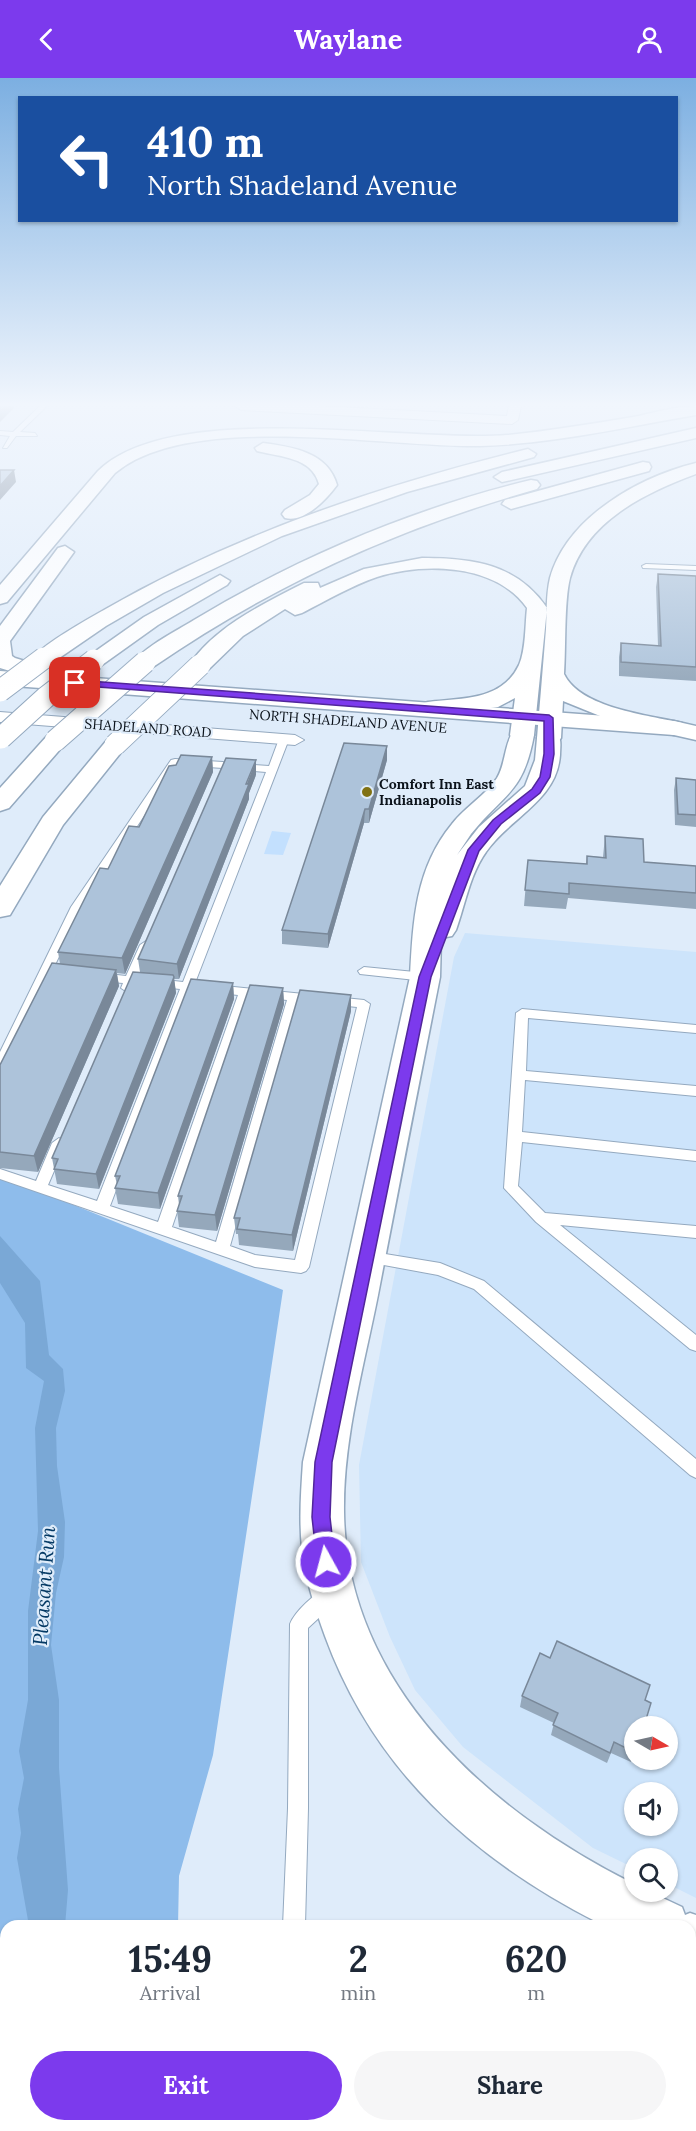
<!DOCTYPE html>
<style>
:root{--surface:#fff;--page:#f6f6f7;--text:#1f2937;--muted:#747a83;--accent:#7c3aed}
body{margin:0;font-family:Lora,serif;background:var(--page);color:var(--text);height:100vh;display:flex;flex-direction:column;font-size:22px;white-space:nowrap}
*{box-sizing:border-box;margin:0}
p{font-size:20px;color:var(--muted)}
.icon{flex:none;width:33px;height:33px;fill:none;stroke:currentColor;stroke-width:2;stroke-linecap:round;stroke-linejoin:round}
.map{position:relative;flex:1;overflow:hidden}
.side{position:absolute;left:0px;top:1842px;width:696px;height:212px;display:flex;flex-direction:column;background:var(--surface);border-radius:18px 18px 0 0;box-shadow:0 2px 4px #0004}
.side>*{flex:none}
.hud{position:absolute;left:18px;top:18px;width:660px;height:126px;border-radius:0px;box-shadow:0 2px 4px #0004;background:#1a4fa0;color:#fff;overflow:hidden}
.needle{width:39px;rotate:99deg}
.buttons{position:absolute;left:624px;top:1638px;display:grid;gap:12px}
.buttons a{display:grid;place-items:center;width:54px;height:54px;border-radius:50%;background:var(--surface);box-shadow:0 2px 4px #0004;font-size:30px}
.pin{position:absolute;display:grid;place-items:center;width:51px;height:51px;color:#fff;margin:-26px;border-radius:12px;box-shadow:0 3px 9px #0006}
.me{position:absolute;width:66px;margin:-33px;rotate:353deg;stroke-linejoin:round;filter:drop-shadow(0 0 4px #0008)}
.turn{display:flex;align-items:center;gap:21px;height:126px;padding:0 30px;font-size:27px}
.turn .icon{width:78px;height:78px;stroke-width:2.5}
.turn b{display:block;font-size:42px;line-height:51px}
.eta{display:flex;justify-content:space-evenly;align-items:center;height:102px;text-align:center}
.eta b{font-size:36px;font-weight:700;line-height:42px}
.cta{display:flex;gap:12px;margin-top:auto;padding:12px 30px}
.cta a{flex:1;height:69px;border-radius:36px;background:var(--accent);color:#fff;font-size:24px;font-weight:700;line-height:69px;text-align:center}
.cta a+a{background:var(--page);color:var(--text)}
header{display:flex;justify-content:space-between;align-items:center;height:78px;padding:0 30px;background:var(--accent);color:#fff;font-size:27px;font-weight:700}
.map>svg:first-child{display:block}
.built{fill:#cde4fb;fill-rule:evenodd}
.green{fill:#c3e0fe}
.forest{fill:#8ebceb}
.water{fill:#7aa8d6}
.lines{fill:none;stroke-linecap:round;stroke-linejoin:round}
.service-casing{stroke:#94a9bf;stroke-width:2}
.minor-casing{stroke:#94a9bf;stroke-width:2}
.tertiary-casing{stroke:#94a9bf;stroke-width:3}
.primary-casing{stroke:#94a9bf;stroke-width:3}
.motorway-casing{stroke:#94a9bf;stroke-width:3}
.service{fill:#fff;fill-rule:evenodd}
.minor{fill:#fff;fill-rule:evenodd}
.tertiary{fill:#fff;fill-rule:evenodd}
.primary{fill:#fff;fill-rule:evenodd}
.motorway{fill:#fff;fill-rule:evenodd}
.motorway-bridge-casing{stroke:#94a9bf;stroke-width:23;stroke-linecap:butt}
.motorway-bridge{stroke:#fff;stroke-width:21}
.wall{fill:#95a8bb}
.shaded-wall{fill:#798899}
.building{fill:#adc3da;stroke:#798899;stroke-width:1.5}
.route{fill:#7c3aed;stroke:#51269a;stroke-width:1.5}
.poi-dot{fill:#817214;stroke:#dfecfa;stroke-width:2}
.labels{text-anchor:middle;stroke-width:4.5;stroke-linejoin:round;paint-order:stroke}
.far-street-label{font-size:14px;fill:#0b121a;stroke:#dfecfa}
.far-poi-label{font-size:14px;font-weight:bold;fill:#0b121a;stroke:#dfecfa;text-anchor:start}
.near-water-label{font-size:20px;font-style:italic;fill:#043964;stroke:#dfecfa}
</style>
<header><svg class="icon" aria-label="back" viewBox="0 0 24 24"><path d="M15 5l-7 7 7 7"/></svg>Waylane<svg class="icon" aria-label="person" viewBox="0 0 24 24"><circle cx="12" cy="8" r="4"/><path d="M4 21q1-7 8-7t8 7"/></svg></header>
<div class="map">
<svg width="696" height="2053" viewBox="0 0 696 2053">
<rect width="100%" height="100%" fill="#dfecfa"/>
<path class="built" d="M465 855 696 874V1820L668 1806V1780H634V1790L593 1770 463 1669 415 1612 390 1559 361 1484 359 1387 454 879ZM634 1648H668V1682H634ZM634 1714H668V1748H634Z"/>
<path class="green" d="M272 753 291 755 283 777 264 776Z"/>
<path class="forest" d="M0 1097 283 1212 213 1677 179 1798 178 1848H6V2048H175V2053H0Z"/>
<path class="water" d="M0 1158 40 1203 49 1277 63 1291 65 1313 56 1350 57 1388 65 1444 64 1479 56 1515 51 1567 59 1622V1690L68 1812 65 1848H29L17 1780 21 1755 18 1731 24 1700 19 1673 28 1622V1533L38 1453 35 1350 44 1303 26 1290 25 1245 0 1205Z"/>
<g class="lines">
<defs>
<path id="service" d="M40 328H47L20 354 35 355 37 358H16L7 370H3L10 358 0 357V353L13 354Z
M646 486 696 488V492L643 490 642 488Z
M284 658 289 661 195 905 364 922 370 926 309 1189 306 1193 301 1195 255 1189 0 1101V1091L36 1103 52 1065 59 1060 66 1065 48 1107 97 1123 180 911 135 906 131 913 127 914 121 910 123 905 99 903 93 899 99 895 126 898 140 867 146 863 152 867 138 899 183 904 266 694 239 692 234 689 239 686 269 688 279 661ZM192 912 238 917 158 1144 110 1128ZM250 918 287 922 216 1164 172 1149ZM299 923 357 929 295 1182 255 1177 230 1168Z
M175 681 223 684 228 687 223 690 178 687 83 829 53 891 69 893 71 896 65 900 49 898 7 987 0 991V974L71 829 171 682Z
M364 889 425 895 431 899 425 903 360 896 358 893Z
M522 931 696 947V955L528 940 526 993 696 1008V1018L525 1002 522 1054 696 1073V1083L522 1064 518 1108 545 1135 696 1148V1160L560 1147 696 1257V1273L690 1271 536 1144 504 1110 516 935Z
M367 1173 440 1185 484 1203 696 1381V1400L690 1397 474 1211 438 1197 362 1183 359 1179 362 1175Z
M329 1509 336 1512 338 1518 336 1524 308 1550V1730L305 1848H283L288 1730 290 1546C295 1533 316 1514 329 1509Z
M279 2048H303L304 2053H280Z"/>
<path id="minor" d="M235 328H319L507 338 509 328H521L518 342 512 346 241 332Z
M0 634 295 657 304 662 295 667 0 644Z"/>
<path id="tertiary" d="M522 650 530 652 534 657C523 716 505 714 471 756L457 777 479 749 525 708 535 682 537 660 541 655H557C562 662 560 669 560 677 557 723 509 740 486 774 470 796 465 827 456 852L452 858 441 860 440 899C419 1005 398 1111 378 1217 364 1288 343 1361 344 1434 346 1607 490 1735 634 1806V1814H650L682 1829 685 1837 690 1835 696 1837V1892L690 1890V1848H606L597 1844C472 1780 374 1692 325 1558 315 1530 305 1500 302 1470 299 1442 301 1413 303 1384L410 899C413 844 415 791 452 746 465 729 486 717 497 700 506 685 504 666 514 652Z"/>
<path id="primary" d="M0 593 674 643 696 648V662L674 657 0 607Z"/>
<path id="motorway" d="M696 328V337C625 349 553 366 480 368 385 370 190 332 115 395L7 524 0 526V507L98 393C173 320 404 365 507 357 549 353 591 346 633 339 654 335 675 328 696 328Z
M696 350V360L502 404 494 399 502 394Z
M263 365C292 369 328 374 337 407 326 422 304 445 285 440L282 436 285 432 310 417 319 406C312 379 280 379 257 373L255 370Z
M528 371 536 376 534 379 407 414 282 458 163 515 106 548 52 585H36L33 580C43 566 88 541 104 532 238 455 379 408 528 371Z
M643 384 649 385 651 389 649 393 511 431 502 426 505 422Z
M696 385V396C645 415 586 443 570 500 564 524 566 568 564 596 580 630 648 637 682 645L686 650 682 655 674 657 605 640 563 623 561 660 557 665H541L537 660C540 623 543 588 546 551 547 535 546 516 550 500 567 439 639 399 696 385Z
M531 402 537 403 540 407 537 411C396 451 274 506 153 589H137L134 584C144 569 178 552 194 542 299 479 412 431 531 402Z
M65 468 74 474 10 563 12 578 15 580 67 596 70 601 67 606 59 608 0 590V548L58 470Z
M422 480C473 480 517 486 547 530L534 657 530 662H514L510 657 515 620 498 629 428 638 420 636 417 631 420 626 428 624C462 620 502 623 519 587 526 571 525 547 527 530 496 486 425 484 377 499 351 508 327 522 302 535L295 537 285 531 243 558 208 592H192L189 587C216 548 263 526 304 505H318L320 510 364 491Z
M220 497 230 503 227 507 158 547 102 587H86L83 582 144 539Z
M55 656 63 658 67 663 63 668 9 730 0 733V710L47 658Z
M115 660 123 662 127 667 63 747 10 837 0 839V808L43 739 107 662Z"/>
</defs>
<use href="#service" class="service-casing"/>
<use href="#minor" class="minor-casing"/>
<use href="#tertiary" class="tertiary-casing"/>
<use href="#primary" class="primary-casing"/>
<use href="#motorway" class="motorway-casing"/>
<use href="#service" class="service"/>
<use href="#minor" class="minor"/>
<use href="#tertiary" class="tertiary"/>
<use href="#primary" class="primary"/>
<use href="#motorway" class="motorway"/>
<defs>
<path id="motorway-bridge" d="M0 613 44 580
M1 660 46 619 94 582
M55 663 145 584
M115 667 200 587"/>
</defs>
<use href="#motorway-bridge" class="motorway-bridge-casing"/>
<use href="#motorway-bridge" class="motorway-bridge"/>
</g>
<path class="wall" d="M658 496 696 498V603L619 598V579L621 565 658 568 656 509Z
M387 668V682L369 745H364L328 870 282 866V852Z
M212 679 213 694 125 896 117 895 119 908 38 1094 0 1090V987L60 886 58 874 108 791 139 749Z
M256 697 249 715V721L179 901H174L176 915 99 1111 57 1106 52 1080 140 894 138 881Z
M676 700 696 702V749L675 747 674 712Z
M605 758 644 784 696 788V831L568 820 566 831 524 828 528 782 586 786 587 778 603 779Z
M233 905 234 921 160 1131 118 1126 115 1110 117 1107 115 1098Z
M283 910 284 926 217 1153 179 1149 177 1133 179 1127 178 1118Z
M351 917V933L293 1173 239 1167 238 1156H236L234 1140Z
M522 1618 634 1648V1676L631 1684 611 1675 607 1685 551 1657 554 1645 520 1629Z"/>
<path class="shaded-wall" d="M5 328H14V330L0 344V334Z
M14 392 16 404 0 422V408Z
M387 668V682L369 745V731Z
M212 679 213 694 125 896 122 880Z
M256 682V697L249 715V721L179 901 177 886Z
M365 731 364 745 328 870V856Z
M116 892 119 908 38 1094 34 1078Z
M174 899 176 915 99 1111 96 1096Z
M233 905 234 921 160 1131 158 1115Z
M283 910 284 926 217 1153 215 1137Z
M351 917V933L293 1173 292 1157Z"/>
<path class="building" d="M0 328H5L0 334Z
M0 392H14L0 408Z
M658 496 696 498V589L621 584V565L661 568Z
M344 665 387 668 369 731H365L328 856 282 852Z
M181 677 212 679 122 880 58 874 100 790 108 791 129 748 139 749 169 688 176 687Z
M226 680 256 682 246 706H249L177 886 138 881Z
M676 700 696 702V737L678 736Z
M605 758 643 761 644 784 696 788V815L569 805V816L525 812 528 782 587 786V778L606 780Z
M52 885 116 892 34 1078 0 1074V987Z
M133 894 173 897 174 899 96 1096 54 1091 58 1081 52 1080Z
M191 901 233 905 158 1115 115 1110 120 1098H115Z
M250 907 283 910 215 1137 177 1133 182 1118H178Z
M300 912 351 917 292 1157 237 1151 240 1140H234Z
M557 1563 650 1607 645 1622 651 1625 644 1648H634V1674L614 1664 610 1675 553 1647 558 1635 522 1618 540 1575 550 1580Z"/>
<linearGradient id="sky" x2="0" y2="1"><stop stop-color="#7cafe1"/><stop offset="0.53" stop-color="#f1f6fd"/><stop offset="1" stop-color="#f1f6fd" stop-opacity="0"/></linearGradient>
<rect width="696" height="616" fill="url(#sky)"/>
<path class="route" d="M75 602 549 637 553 640 554 676 550 699 540 715 501 746 479 773 431 899 332 1384 330 1439 335 1484 332 1490 326 1492 319 1490 317 1484 312 1439 315 1384 419 899 468 772 493 742 532 711 540 699 544 676V643L72 607 70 605Z"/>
<circle class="poi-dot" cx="367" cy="714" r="6"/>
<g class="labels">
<g class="far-street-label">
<text transform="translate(348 643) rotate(4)" y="5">NORTH SHADELAND AVENUE</text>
<text transform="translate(148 650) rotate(4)" y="5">SHADELAND ROAD</text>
</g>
<g class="far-poi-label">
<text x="379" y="711">Comfort Inn East<tspan x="379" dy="16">Indianapolis</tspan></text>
</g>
<g class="near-water-label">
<text transform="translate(44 1508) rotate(-86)" y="7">Pleasant Run</text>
</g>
</g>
</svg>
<div class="buttons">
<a><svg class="needle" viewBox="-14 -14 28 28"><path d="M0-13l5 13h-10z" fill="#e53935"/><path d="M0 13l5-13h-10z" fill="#747a83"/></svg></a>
<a><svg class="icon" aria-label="sound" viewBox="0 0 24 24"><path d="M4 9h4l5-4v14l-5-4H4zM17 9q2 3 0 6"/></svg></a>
<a><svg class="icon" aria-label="search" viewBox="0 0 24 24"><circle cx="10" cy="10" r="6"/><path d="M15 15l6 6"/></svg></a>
</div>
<div class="pin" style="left:75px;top:605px;background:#d93025"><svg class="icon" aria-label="arrive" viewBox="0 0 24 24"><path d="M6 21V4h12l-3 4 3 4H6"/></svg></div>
<svg class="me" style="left:326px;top:1484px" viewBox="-20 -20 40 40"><circle r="17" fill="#7c3aed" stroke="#fff" stroke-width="3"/><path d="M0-11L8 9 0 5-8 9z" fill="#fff"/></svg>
<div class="hud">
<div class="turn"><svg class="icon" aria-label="left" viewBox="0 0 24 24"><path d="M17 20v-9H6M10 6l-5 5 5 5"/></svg><div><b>410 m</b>North Shadeland Avenue</div></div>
</div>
<section class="side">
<div class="eta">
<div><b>15:49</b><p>Arrival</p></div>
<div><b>2</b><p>min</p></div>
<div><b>620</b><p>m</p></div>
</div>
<div class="cta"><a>Exit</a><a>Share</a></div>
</section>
</div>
